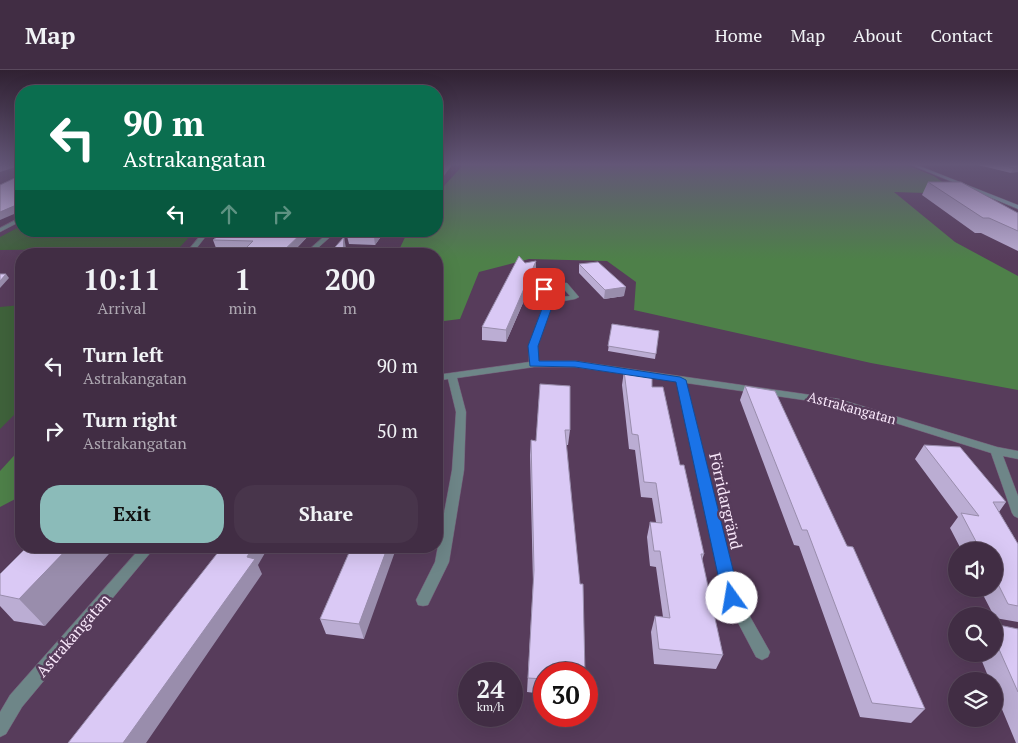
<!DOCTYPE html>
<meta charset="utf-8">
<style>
:root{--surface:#412d44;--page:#48354b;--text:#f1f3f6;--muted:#aea8b2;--line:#5a495d;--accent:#8bbbb9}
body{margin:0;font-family:"PT Serif",serif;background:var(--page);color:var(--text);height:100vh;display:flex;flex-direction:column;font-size:19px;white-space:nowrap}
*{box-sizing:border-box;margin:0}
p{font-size:16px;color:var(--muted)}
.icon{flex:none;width:28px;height:28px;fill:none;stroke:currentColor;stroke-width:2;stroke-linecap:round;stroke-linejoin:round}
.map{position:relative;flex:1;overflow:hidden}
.details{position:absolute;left:15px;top:178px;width:428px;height:305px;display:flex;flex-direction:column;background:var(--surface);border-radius:20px;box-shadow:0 5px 20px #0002,0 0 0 1px var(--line)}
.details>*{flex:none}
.guide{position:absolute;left:15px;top:15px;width:428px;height:152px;border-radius:20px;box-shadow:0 5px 20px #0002,0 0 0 1px var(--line);background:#0b6e4f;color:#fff;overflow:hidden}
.controls{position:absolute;left:948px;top:472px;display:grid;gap:10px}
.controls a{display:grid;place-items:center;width:55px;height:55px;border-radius:50%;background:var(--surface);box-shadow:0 5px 20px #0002,0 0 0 1px var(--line);font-size:25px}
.speed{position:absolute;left:458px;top:592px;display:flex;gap:10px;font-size:25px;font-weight:700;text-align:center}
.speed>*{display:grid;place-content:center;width:65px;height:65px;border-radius:50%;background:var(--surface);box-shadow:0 5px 20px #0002,0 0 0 1px var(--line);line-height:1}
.speed small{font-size:12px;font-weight:400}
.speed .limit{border:8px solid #d22;background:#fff;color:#111}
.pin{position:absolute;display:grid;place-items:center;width:42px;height:42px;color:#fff;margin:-21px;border-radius:10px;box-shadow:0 2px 8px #0006}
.me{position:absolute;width:55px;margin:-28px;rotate:347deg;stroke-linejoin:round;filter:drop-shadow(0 0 4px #0008)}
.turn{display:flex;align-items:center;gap:18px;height:105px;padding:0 25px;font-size:22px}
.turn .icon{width:65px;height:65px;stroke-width:2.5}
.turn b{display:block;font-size:35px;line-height:42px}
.lanes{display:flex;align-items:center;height:48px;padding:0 25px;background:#0003;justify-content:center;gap:25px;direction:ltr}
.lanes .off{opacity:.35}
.eta{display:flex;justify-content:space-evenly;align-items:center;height:85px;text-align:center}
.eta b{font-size:30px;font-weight:600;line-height:35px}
.button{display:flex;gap:10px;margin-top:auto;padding:10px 25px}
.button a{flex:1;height:58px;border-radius:20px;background:var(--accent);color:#111;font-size:20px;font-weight:600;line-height:58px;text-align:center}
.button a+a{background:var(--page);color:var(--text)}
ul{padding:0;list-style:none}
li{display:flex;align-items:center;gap:15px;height:65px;padding:0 25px}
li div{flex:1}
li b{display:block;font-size:19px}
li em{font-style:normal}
header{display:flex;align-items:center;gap:30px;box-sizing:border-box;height:70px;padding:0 25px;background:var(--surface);border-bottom:1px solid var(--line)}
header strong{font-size:24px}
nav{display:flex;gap:28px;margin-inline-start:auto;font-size:18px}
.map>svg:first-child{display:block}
.green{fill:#3f623b}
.forest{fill:#4e8049}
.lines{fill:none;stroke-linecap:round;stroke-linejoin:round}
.street-casing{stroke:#745b78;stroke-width:1}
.secondary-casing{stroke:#745b78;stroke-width:1}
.street{fill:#6e8688;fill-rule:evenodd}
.secondary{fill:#82a8ab;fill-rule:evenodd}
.wall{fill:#bbadd3}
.shaded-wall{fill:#998dac}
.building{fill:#dac9f5;stroke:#998dac}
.route{fill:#1a73e8;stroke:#114b97}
.labels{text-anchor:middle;stroke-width:5;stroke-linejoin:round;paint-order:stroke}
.street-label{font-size:14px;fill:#f8e7fa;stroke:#573c5b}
.near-street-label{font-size:16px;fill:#f8e7fa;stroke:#573c5b}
</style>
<header>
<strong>Map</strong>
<nav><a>Home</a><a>Map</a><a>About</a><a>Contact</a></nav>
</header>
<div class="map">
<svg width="1018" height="673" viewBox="0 0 1018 673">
<rect width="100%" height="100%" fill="#573c5b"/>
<path class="green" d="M21 156V161H195L179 178 0 180V167Z
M21 235V338L0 359V237Z"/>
<path class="forest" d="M463 95H907L934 106 959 124 894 122 955 172 1018 206V320L871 293 634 240 636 212 607 191 529 189 479 202 460 249 436 252V184L399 180 408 161H436V125Z
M21 378V426L0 437V401Z"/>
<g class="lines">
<defs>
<path id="street" d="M21 147V151L0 162V158Z
M204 161H210L192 184H185Z
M330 161H337L311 184H304Z
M564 213H567L579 227 575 229 552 233 537 276 538 291H575L839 329 997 377 1018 381V389L1003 386 1018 426V448L1014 446 1012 443 991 383 838 335 686 313 739 527 770 582 768 587 762 590 756 587 725 528 677 311 575 297H534L457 308 466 342 464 400 449 492 428 535 423 536 418 535 416 530 435 492 452 400 456 342 448 309 436 311V305L529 292V276L545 231 540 219 548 214ZM562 217 570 226 552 228 548 220Z
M142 476H156L22 637 6 664 0 667V642L10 625Z"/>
<path id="secondary" d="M911 95H917L1018 135V139Z"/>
</defs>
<use href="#street" class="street-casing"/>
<use href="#secondary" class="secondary-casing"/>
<use href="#street" class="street"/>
<use href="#secondary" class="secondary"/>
</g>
<path class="wall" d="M978 95H1018L1011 103Z
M928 112 1018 143V181L981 163H975L922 125Z
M224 161H313L291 184H246L244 180 245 179 216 178 213 170Z
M385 161 375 175 349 174 347 166Z
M525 193 536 203 506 272 482 270V257Z
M579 194 624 226 604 229 579 203Z
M612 254 659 261 655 289 608 281Z
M624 301 652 317 680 395 704 484 702 490 723 585 716 599 654 594 651 562 655 546 663 547 656 497 650 496 647 467 650 452H656L652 428 641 427 635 380 629 379 622 315Z
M540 314 570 360 568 375H566L544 604V624L527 622 533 513 530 385 531 370 536 371Z
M745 316 847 476 925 639 911 653 860 647 799 476 794 475 740 330Z
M924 375 1006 432 999 442 1018 474V552L995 548 980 519H994V481H962L950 458 958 447 915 389Z
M352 476 364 569 326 564 320 549Z
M0 504 45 556 14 551 0 536Z
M994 554 1018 559V673H1016L994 620V611H990L979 584H994Z"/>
<path class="shaded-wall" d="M2 95H18L19 96 0 102V96Z
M447 95H452L443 107 436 112V105Z
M1018 97V102L1011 103 1014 98Z
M21 133V141L0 150V142Z
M304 161H313L291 184H280Z
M378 161H385L375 175 374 167Z
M344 167 346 178V184H343Z
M536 191V203L506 272V260Z
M6 204 9 208 0 218V211Z
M626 217 624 226 604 229 605 220Z
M441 331 443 346 436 406V376Z
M70 476H116L45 556 19 529Z
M253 476H269L258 495 262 504 146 673H123Z
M388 476H397L364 569 359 554Z"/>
<path class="building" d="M17 95H21V105Z
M436 95H447L442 100 436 105Z
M1003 95H1018V97L1014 98Z
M21 105V133L0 142V115Z
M928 112H961L1018 143V161L989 148H983Z
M224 161H304L280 184H265L266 180H244L253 171 213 170Z
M352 161H378L374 167 347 166Z
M344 167 343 184H329Z
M519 186 525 193 536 191 506 260 482 257Z
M598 192 626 217 605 220 579 194Z
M0 204H6L0 211Z
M612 254 659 261 656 284 608 276Z
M624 301 652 305V317H663L680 395H684L704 484H701L723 585 659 579 655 546 670 548 660 481H654L650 452 662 453 656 413 644 412 638 365 632 364Z
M540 314 570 316V360H565L580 514H583L585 604H544V609L528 608 534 500 531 370 536 371Z
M745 316 775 321 847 476 853 477 925 639 872 633 807 460H802Z
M441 331 436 376V332Z
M924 375 960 377 1006 432H993L1018 474V536L1008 534 994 506V481H981L961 443 979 446Z
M28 476H70L19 529 0 525V504Z
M223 476H253L247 487 255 489 123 673H68Z
M352 476H388L359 554 320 549Z
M994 554 1018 559V622L994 568Z"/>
<linearGradient id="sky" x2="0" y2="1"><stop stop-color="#302132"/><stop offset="0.5" stop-color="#635677"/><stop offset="1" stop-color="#635677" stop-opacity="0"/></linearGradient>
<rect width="1018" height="189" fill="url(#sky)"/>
<path class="route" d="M544 216 548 219 554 231 538 276 539 291H575L680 307 686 310 740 528 737 533 732 535 726 533 723 528 676 312 575 297 530 296 528 276 545 231 540 219Z"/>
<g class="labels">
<g class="street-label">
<text transform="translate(852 338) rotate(15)" y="5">Astrakangatan</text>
</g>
<g class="near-street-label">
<text transform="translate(726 431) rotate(77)" y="6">Förridargränd</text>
<text transform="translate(73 565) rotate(-49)" y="6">Astrakangatan</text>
</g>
</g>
</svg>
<div class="controls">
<a><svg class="icon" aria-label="sound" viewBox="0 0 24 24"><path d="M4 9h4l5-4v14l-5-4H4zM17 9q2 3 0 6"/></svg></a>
<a><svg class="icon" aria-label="search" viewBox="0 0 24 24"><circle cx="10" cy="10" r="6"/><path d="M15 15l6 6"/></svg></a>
<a><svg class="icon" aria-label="layers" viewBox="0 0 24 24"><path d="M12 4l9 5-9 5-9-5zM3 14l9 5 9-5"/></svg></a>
</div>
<div class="speed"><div>24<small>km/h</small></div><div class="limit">30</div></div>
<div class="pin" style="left:544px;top:219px;background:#d93025"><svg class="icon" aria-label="arrive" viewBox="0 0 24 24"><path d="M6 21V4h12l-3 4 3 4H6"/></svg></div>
<svg class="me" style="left:732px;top:528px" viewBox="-20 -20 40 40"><circle r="19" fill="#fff"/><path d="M0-13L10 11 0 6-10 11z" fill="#1a73e8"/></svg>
<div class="guide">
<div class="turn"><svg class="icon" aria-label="left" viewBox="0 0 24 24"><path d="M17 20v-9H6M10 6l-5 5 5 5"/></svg><div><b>90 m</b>Astrakangatan</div></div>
<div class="lanes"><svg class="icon" aria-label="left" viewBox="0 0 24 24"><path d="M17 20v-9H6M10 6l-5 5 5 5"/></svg><svg class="icon off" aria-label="ahead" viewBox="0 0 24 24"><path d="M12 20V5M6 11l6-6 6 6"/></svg><svg class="icon off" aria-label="right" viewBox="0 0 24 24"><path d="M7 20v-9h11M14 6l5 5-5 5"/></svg></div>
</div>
<section class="details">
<div class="eta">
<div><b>10:11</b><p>Arrival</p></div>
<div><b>1</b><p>min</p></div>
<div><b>200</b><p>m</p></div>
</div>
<ul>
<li><svg class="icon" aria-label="left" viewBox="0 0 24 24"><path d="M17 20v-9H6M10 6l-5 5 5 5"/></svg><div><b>Turn left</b><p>Astrakangatan</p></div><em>90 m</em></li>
<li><svg class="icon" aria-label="right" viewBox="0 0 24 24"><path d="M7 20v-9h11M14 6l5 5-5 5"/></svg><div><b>Turn right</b><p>Astrakangatan</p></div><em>50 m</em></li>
</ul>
<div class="button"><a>Exit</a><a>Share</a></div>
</section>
</div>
